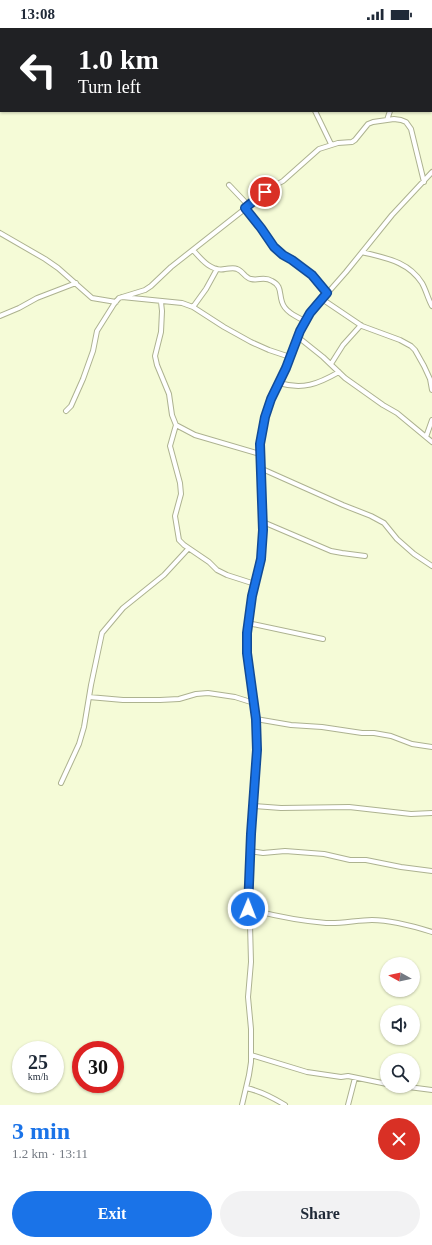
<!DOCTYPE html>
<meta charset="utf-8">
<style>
:root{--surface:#fff;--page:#f2f2f3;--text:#1f2937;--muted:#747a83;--accent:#1a73e8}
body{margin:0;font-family:"Times New Roman",serif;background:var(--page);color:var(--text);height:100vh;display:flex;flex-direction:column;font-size:15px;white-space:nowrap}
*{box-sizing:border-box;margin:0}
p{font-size:13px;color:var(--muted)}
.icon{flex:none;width:22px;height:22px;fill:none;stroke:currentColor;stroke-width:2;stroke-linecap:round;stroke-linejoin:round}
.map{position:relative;height:1077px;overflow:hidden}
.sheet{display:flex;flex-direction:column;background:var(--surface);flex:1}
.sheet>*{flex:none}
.top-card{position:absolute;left:0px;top:0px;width:432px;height:84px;box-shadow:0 1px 3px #0004;background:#202124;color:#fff;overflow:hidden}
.needle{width:26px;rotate:278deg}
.controls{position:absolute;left:380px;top:929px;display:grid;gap:8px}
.controls a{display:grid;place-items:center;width:40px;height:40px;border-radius:50%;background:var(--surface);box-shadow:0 1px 3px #0004;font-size:20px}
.speed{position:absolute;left:12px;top:1013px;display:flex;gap:8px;font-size:20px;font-weight:700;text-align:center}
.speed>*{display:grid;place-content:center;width:52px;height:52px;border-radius:50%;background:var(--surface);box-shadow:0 1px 3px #0004;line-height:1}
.speed small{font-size:10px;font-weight:400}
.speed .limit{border:6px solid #d22;background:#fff;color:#111}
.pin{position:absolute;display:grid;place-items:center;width:34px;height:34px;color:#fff;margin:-17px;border:2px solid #fff;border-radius:50%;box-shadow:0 1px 4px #0007}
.me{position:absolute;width:44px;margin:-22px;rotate:1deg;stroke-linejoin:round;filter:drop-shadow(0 0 3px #0008)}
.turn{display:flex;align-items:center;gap:14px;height:84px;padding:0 12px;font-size:18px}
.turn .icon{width:52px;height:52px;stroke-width:2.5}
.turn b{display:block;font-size:28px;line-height:34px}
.round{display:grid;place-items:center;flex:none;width:42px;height:42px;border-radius:21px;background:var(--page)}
.overview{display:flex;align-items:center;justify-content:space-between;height:68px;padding:0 12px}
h1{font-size:24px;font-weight:600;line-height:30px;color:var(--accent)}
.button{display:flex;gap:8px;margin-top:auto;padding:8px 12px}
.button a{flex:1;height:46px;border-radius:24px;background:var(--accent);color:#fff;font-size:16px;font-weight:600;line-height:46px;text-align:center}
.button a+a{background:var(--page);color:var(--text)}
.status{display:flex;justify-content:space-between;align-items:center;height:28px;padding:0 20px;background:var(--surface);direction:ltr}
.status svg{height:11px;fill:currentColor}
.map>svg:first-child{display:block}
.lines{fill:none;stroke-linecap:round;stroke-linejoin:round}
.minor-casing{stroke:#adb290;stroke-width:6}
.minor{stroke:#fff;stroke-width:4}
.route-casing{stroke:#114b97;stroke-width:10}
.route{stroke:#1a73e8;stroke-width:7}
</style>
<div class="status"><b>13:08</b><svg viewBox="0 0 49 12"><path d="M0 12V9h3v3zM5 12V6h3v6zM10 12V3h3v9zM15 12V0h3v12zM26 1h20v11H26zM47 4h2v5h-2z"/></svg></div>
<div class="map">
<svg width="432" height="1077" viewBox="0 0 432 1077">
<rect width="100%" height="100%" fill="#f5fbd7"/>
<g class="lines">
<defs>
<path id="minor" d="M11 0 12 1
M431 29H432
M315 83 331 116
M387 92 390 83
M229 157 248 177
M245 180 261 199 274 219 311 247 327 265
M0 205 45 231 58 240 92 270 116 274
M193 222C201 231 211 244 225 241 229 241 233 239 237 241 243 243 245 250 251 251 259 253 264 248 272 253 282 258 279 265 282 274 285 284 297 289 305 293
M362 224C385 230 408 233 422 255 426 262 428 271 432 278
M122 269 182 275 193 279 224 299 251 314 269 322 290 329
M322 271 362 298 400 312 411 318 415 322 424 338 430 351 432 362
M161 274 162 283 161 304 155 328 157 337 169 366 172 387 176 397 195 407 260 426
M193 279 206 261 217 241
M0 288 19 280 37 270 76 255
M298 309 323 329 345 350 383 377 397 385 432 414
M331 336 343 317 361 297
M279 355C303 362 318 356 339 344
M66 383 71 378 83 351 93 323 97 303 114 276 119 270 145 262 151 258 171 239 274 158 283 153 319 121 338 115 352 114 355 112 368 96 373 94 394 91 401 92 406 94 411 101 424 154
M176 397 170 418 180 455 181 466 175 488 179 512 184 517 209 534 217 542 227 547 255 556
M426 409 432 392
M260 440 343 477 371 488 384 495 397 511 414 526 432 538
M263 494 331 523 342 525 365 528
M248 595 323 611
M89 669 123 672H160L179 671 196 666 208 665 235 669 254 675
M256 691 291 697 322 699 362 705H374L391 708 412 716 432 719
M61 755 79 716 84 699 91 657 102 605 123 580 164 547 188 521
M253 778 281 780 349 779 411 786 432 785
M250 823 263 825 285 823 324 826 350 832H366L401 839 432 843
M248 881C275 888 299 893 326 895 342 896 357 892 372 892 392 892 413 898 432 904
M251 1027 307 1044 341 1049 348 1048 387 1056
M401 1058 432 1062
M246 1060C261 1063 272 1069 285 1077
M242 1077 249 1047 251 1034V1001L248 969 251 934 249 859 257 722V699L254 675 247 625V605L253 568 261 531 263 502V475L261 450 260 416 266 385 271 371 286 341 300 303 310 285 346 244 392 187 432 144
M348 1077 355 1050"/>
</defs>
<use href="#minor" class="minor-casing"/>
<use href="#minor" class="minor"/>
</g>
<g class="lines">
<defs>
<path id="route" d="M248 881 251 806 257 722 256 691 247 625V605L252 568 261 531 263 502 260 416 265 389 271 371 286 340 300 303 310 285 327 265 312 247 292 232 283 227 274 219 261 200 245 180 265 164"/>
</defs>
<use href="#route" class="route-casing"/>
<use href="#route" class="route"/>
</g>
</svg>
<div class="controls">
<a><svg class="needle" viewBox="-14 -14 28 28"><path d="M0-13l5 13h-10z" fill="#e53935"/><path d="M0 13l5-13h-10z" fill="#747a83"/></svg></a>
<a><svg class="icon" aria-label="sound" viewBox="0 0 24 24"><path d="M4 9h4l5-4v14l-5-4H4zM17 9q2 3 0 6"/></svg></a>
<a><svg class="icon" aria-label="search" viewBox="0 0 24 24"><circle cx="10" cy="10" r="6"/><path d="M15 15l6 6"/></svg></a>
</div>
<div class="speed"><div>25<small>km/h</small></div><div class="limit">30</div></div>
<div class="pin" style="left:265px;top:164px;background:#d93025"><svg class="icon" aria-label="arrive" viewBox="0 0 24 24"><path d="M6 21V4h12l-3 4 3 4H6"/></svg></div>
<svg class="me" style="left:248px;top:881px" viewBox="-20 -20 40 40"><circle r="17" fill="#1a73e8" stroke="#fff" stroke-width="3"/><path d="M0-11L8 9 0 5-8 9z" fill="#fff"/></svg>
<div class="top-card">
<div class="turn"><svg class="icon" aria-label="left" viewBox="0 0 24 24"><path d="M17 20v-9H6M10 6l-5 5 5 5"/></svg><div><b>1.0 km</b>Turn left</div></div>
</div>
</div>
<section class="sheet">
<div class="overview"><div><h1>3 min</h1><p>1.2 km · 13:11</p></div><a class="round" style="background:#d93025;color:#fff"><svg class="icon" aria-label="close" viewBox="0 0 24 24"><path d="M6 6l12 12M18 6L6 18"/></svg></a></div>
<div class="button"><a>Exit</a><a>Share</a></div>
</section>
